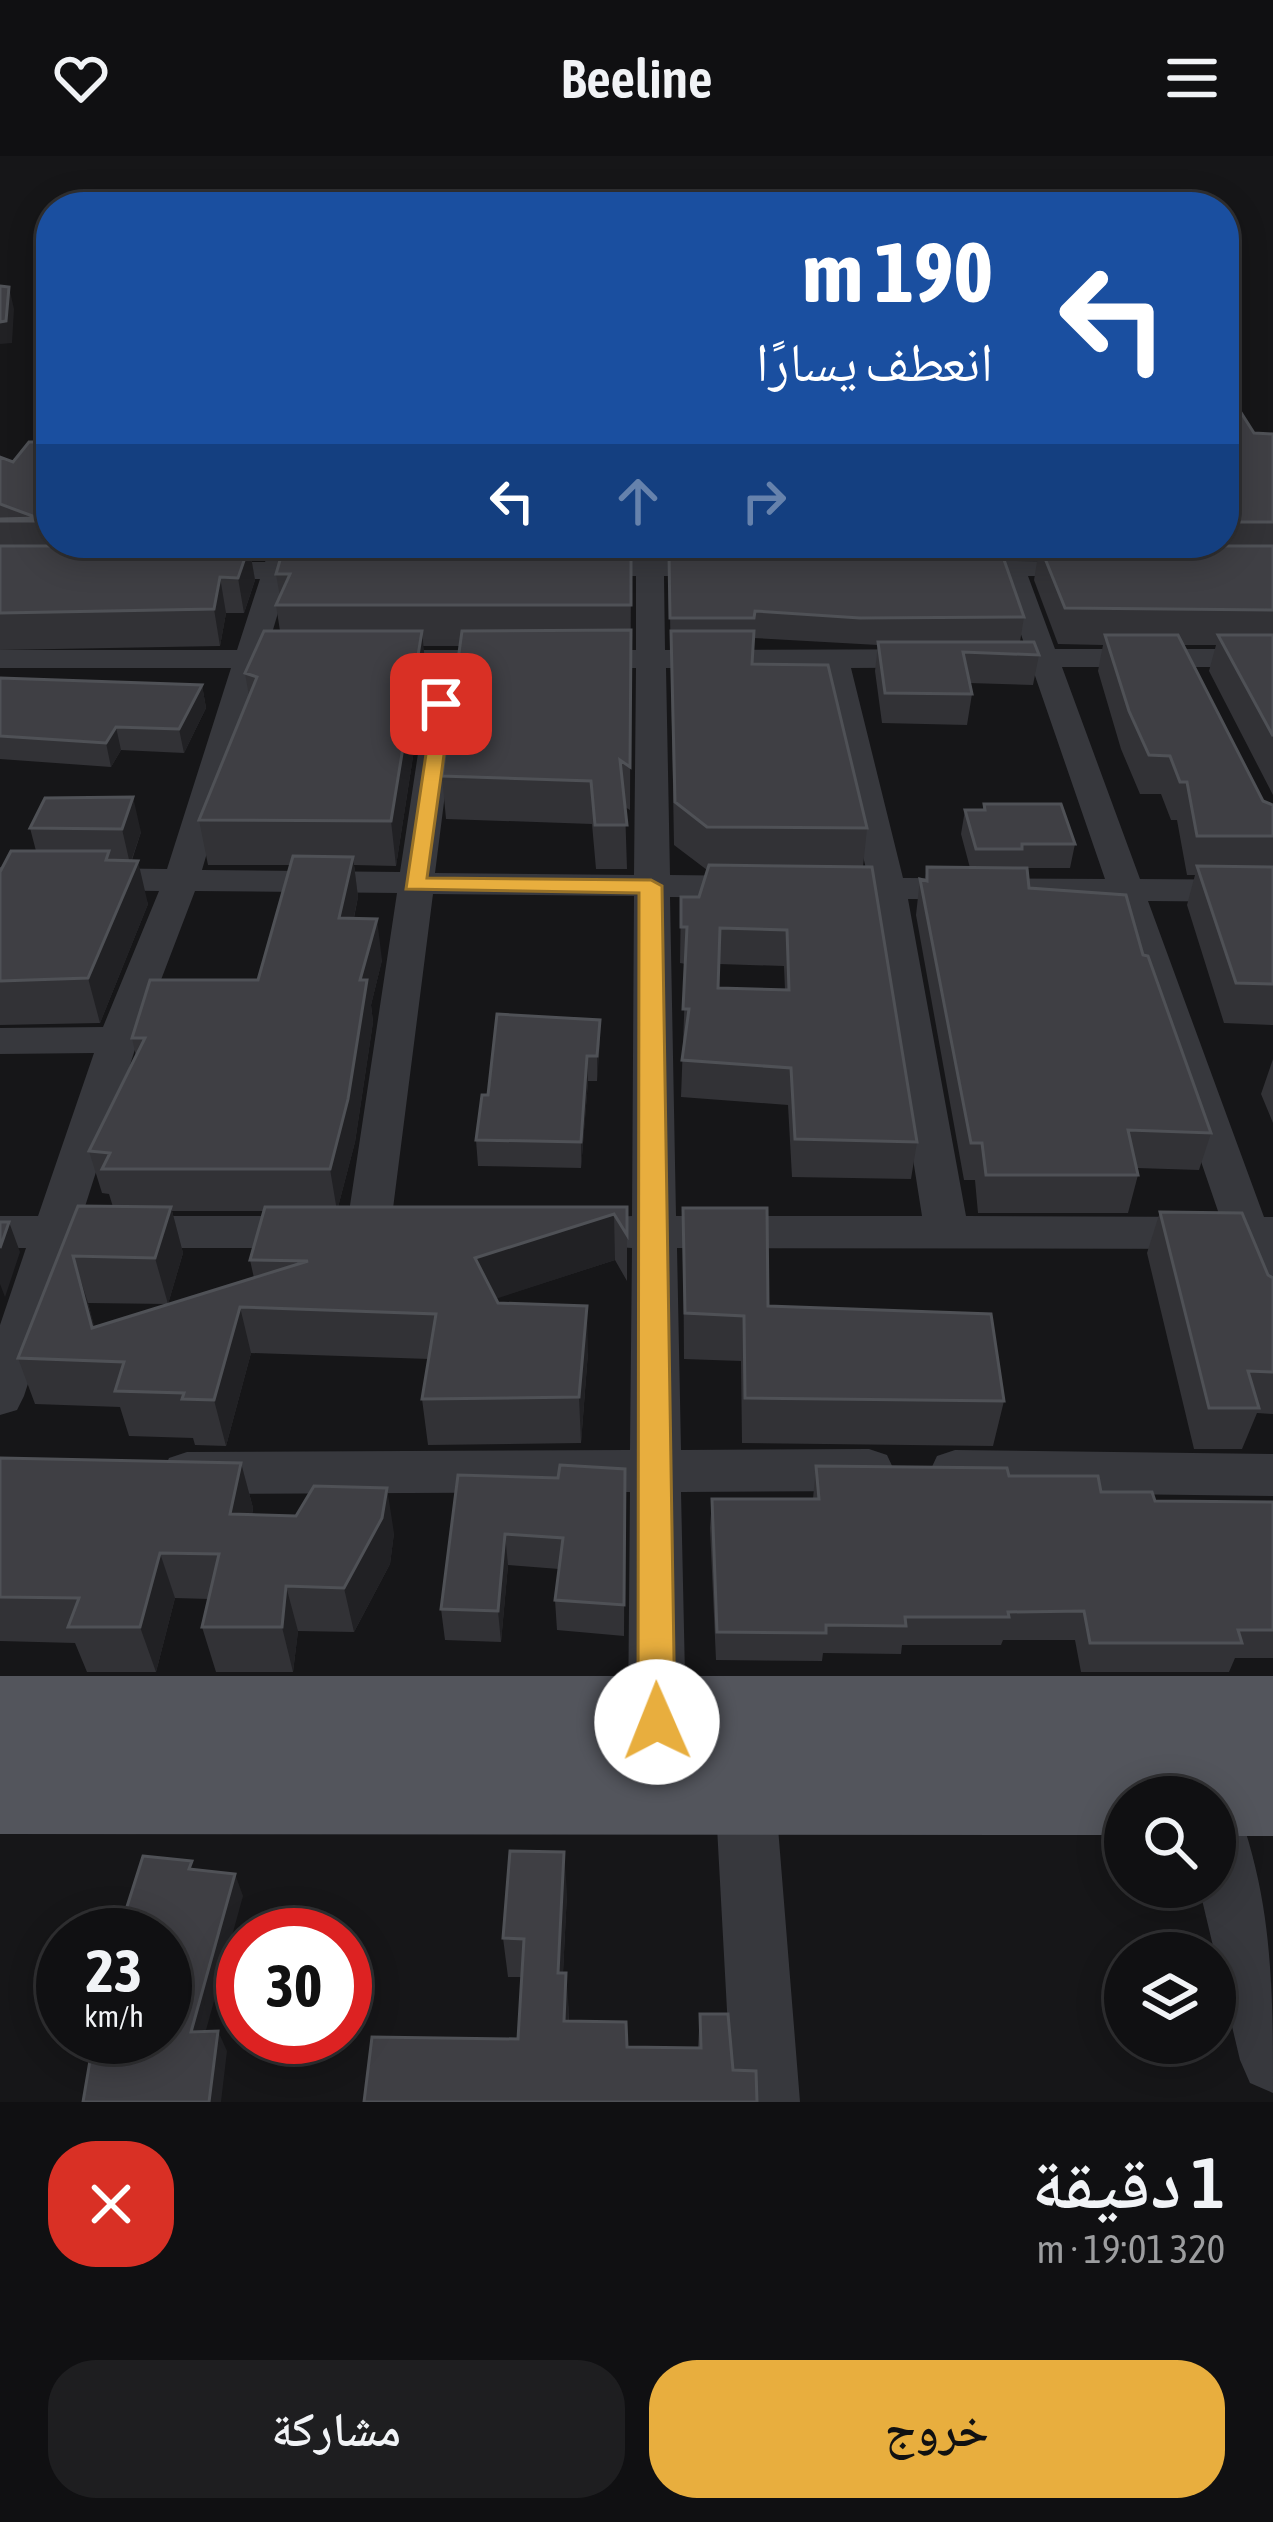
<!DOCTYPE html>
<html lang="ar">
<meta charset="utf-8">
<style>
:root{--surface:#101012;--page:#1e1e20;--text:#f1f3f6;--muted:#9c9d9f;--line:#303032;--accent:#e8ae3e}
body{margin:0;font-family:"Asap Condensed","Noto Naskh Arabic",sans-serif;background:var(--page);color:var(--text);direction:rtl;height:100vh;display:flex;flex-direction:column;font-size:45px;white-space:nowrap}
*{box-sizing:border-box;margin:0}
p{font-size:39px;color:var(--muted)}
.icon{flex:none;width:66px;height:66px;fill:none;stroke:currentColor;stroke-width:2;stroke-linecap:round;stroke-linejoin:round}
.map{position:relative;height:1946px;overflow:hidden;direction:ltr}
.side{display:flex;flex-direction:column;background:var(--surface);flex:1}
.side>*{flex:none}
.hud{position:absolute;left:36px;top:36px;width:1203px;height:366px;border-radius:48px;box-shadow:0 6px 30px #0003,0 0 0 3px var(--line);direction:rtl;background:#1a4fa0;color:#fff;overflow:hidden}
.buttons{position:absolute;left:1104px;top:1620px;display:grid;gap:24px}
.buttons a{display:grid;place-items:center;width:132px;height:132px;border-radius:50%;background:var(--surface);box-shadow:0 6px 30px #0003,0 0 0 3px var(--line);font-size:60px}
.speed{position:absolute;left:36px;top:1752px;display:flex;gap:24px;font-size:60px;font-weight:700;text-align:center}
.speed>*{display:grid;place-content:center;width:156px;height:156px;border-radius:50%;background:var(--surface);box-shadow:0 6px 30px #0003,0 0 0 3px var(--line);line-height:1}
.speed small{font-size:30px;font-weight:400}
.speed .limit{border:18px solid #d22;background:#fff;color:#111}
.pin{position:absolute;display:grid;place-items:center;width:102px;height:102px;color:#fff;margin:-51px;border-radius:24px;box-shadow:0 6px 18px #0006}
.me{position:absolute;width:132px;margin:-66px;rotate:359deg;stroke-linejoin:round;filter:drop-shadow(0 0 9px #0008)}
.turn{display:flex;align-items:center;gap:42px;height:252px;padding:0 48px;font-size:54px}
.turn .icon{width:156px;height:156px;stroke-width:2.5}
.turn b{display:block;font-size:84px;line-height:102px}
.lanes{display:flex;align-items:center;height:114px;padding:0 48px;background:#0003;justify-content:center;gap:60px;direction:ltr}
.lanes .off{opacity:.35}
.round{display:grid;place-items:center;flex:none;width:126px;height:126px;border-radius:48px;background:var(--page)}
.headline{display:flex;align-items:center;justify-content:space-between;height:204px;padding:0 48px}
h1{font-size:72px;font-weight:600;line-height:90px}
.cta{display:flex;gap:24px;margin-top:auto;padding:24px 48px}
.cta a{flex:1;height:138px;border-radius:48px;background:var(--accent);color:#111;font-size:48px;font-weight:600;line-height:138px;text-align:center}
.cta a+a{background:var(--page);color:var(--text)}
header{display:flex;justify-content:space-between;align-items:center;height:156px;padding:0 48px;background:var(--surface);font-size:54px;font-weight:600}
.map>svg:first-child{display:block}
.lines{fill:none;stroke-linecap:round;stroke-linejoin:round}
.street{fill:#37383d;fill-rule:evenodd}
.primary{fill:#53555c;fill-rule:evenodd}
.wall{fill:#323236;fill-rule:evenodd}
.shaded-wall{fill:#212124}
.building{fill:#3f3f44;stroke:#4f5156;stroke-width:3;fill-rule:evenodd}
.route{fill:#e8ae3e;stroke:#977128;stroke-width:3}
</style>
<header><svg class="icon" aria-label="menu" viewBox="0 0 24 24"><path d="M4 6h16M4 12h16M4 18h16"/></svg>Beeline<svg class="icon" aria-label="heart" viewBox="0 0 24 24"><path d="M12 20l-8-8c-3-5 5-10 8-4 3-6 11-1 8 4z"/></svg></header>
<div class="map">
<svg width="1273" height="1946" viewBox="0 0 1273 1946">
<rect width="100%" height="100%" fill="#161618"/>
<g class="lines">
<path class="street" d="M273 387H293V406L335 407 349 415 335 423H288L267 494H305L320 503 305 512H261L202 714 400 716 431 512H367L352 503 367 494H515L530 503 526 509 461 512 435 717 634 719 636 512H577L562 503 577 494H636V420H577L563 412 577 404H637V387H663L664 404H725L739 412 725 420H664L665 494 1026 493 1001 420 939 418V406L949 404 1101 406V418L1091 420H1028L1055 493H1273V511H1062L1140 723 1273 724V746L1148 745 1264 1061H1273V1165L1257 1159 1231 1093 677 1092 681 1294 869 1293 887 1299 894 1314 887 1329 869 1335 681 1336 686 1566 677 1585 657 1593 637 1585 628 1566 630 1336 187 1338 169 1332 162 1317 169 1302 187 1296 630 1294 632 1092 555 1087 549 1076 555 1065 632 1060 634 740 433 738 390 1076 384 1087 368 1092 352 1087 346 1076 397 737 195 735 138 884 82 1060H311L327 1065 333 1076 327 1087 311 1092H72L24 1240 17 1254 0 1259V1169L26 1092H0V1060H38L94 897 0 898V872L103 871 159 735 0 733V711L167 713 231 512H0V494H237L260 423 199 422 185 414 199 406H265ZM1032 511 1105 723 903 722 851 512ZM666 512H821L868 722 817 721 799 732 817 743H872L922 1060H676L670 741 755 742 773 731 755 720 670 719ZM908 743 1112 745 1220 1061 966 1060Z
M955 1294 1273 1298V1340L955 1336 937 1330 930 1315 937 1300Z
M745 1606 766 1614 775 1634 800 1946H732L715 1634 724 1614Z
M1215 1640 1236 1648C1273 1746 1273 1834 1273 1937L1250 1927 1240 1904 1199 1731H1215Z"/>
<path class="primary" d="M0 1520H1273V1680H1215V1641H1125V1679L0 1678Z"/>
</g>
<path class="wall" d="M1224 255 1254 277 1273 278V639L1209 515 1216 489H1183L1263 645 1273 649V869L1224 867 1187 749 1195 719H1187L1177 664H1171L1161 638H1140L1121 593 1098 515 1103 489 1058 488 1034 424 1038 400H1002L1024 461 1020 486 1039 499 1033 529 969 527 972 538 967 569 882 567 875 515 878 489 753 482 752 508 867 672 863 711 917 986 911 1023 792 1021 788 949 681 941 686 808 680 807 681 741H699L707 714 674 689 669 400 664 387H1224ZM719 808 784 810 785 834 718 832Z
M51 286V387H270L263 400H251L255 424 244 457H226L220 490 0 494V301L13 306Z
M285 387H634L631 400 630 654 625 651 627 713H596L592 668 446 663 442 620 460 490H423L426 517 396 710 354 709 358 741 354 762 382 804 371 849 373 866 355 986 338 1051H627V1125L615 1104 496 1142 498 1147 588 1196 581 1287 428 1289 422 1243 429 1203 251 1197 226 1290 195 1289 193 1282 129 1280 120 1251 35 1248 18 1202 78 1050 113 1051 109 1038 102 1037 89 995 136 900 132 882 258 824 291 709H208L199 664 249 540 245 517 280 475 276 449 280 441 276 418ZM172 1055H263L250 1104 254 1122 94 1171 88 1147 168 1148 183 1097Z
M0 522 202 529 206 552 184 597 121 594 111 611 0 603Z
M45 642 141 676 132 704 148 748 100 867 0 869V716L36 695 30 672Z
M984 648 1075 688 1070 712H1019L1029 732 1143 799 1211 977 1199 1014 1137 1012 1138 1019 1128 1057H978L975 1024H964L916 759 920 723 925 724 927 711 970 712 961 678 965 654H983Z
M600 864 597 925H588L581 1012 478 1010 476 984 488 939Z
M1273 903V967L1261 938Z
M683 1052 768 1150 1004 1245 993 1290 742 1287 741 1205 684 1203Z
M1160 1056 1273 1122V1258L1257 1257 1242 1293H1194L1147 1097Z
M0 1302 241 1307 253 1352 252 1359 394 1377 390 1408 354 1476 298 1475 293 1516H216L202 1471 209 1443 175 1442 156 1516H87L75 1487 0 1485Z
M816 1310 1009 1320 1155 1345 1273 1346V1502H1235L1229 1516H1081L1075 1484H1003L1001 1489H902L901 1498 823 1497 822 1505 716 1504 710 1372 712 1343H813Z
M625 1313 624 1480 557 1474 555 1444 559 1413 508 1409 501 1486 445 1484 441 1453 458 1319 558 1322Z
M567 1737 563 1817 569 1855V1865L627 1891H698L700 1858 733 1914 757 1946 518 1883 522 1821H508L503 1782Z"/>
<path class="shaded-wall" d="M9 131 14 153 12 187 0 188V166Z
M261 387H270L263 400Z
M249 390 255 424 244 457 238 422Z
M220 421 226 457 220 490 214 453Z
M422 475 426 517 396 710 391 665Z
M202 529 206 552 184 597 179 573Z
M116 571 121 594 111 611 106 587Z
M133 641 141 676 130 708 122 673Z
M353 701 358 741 345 803 339 762Z
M138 705 148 748 100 867 88 822Z
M377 763 382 804 371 849 373 866 355 986 337 1055 330 1013 360 824Z
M600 864V889L597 925V900Z
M587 900 588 925 581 1012V986Z
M171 1051 183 1097 168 1148 155 1102Z
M614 1058 615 1104 480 1148 475 1102Z
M9 1066 20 1096 5 1141 0 1128V1092Z
M73 1100 88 1147 104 1205 92 1172Z
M587 1150 588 1196 581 1287 579 1241Z
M240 1151 251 1197 226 1290 214 1244Z
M241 1307 253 1352 242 1404 230 1358Z
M387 1332 394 1377 390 1408 354 1476 344 1432Z
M505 1378 508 1409 501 1486 498 1455Z
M160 1397 175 1442 156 1516 140 1471Z
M286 1430 298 1475 293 1516 282 1471Z
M564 1696 567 1737 561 1855 558 1817Z
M235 1718 243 1740 200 1896 191 1876Z
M566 1817 569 1855 567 1902 564 1865Z
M218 1875 227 1895 221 1946H209Z"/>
<path class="building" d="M0 130 9 131 6 165 0 166Z
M1224 255H1240L1254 277 1273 278V366H1224Z
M29 286H51V365H0V363L38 362 0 348V301L13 306Z
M285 387H631V449H276L290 418H276Z
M0 390H249L238 422 220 421 214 453 0 457Z
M1040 390H1273V454L1065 452Z
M669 398H1002L1024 461 860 462 755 455 754 462H670Z
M631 474 630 611 620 604 627 669H595L591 625 442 620 462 475Z
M264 475H422L391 665 199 664 257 521 245 517Z
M671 475H754L752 508 828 509 867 672 707 671 675 646Z
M1105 479H1178L1263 645 1273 649V680H1197L1187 626H1180L1170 600 1149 599 1129 555Z
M1218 479H1273V580Z
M878 486H1034L1039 499 963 496 972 538 885 537Z
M0 522 202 529 179 573 116 571 106 587 0 580Z
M133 641 122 673 30 672 45 642Z
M984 648H1061L1075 688H1022V693H976L965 654H985Z
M11 695H109L106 704 138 705 88 822 0 825V716Z
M293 700 353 701 339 762 377 763 360 824H367L348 943 330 1013H102L110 997 89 995 145 882H132L150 824H258Z
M709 709 872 711 917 986 795 983 791 912 682 904 689 853H683L687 771H681V741H699ZM720 772 787 774 789 834 718 832Z
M1197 710 1273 711V828L1236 827Z
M927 711 1027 712 1029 732 1126 739 1143 799 1148 800 1211 977 1128 974 1138 1019H986L982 987H971L920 723 927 725Z
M497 858 600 864 597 900H587L581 986 476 984 482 939H488Z
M78 1050 171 1051 155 1102 73 1100 92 1172 308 1105 250 1104 265 1051H627V1079L614 1058 475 1102 498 1147 587 1150 579 1241 422 1243 436 1158 240 1151 214 1244 182 1243 184 1237 115 1235 124 1206 18 1202Z
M683 1052H767L768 1150 991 1158 1004 1245 745 1242 744 1160 685 1157Z
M1160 1056 1242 1057 1268 1119 1273 1122V1216L1248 1215 1259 1252H1209Z
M0 1066H9L0 1092Z
M0 1302 241 1307 230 1358 296 1360 314 1330 387 1332 382 1362 344 1432 286 1430 282 1471H202L219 1398 160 1397 140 1471H68L79 1442 0 1441Z
M560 1309 625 1313 624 1449 555 1444 563 1382 505 1378 498 1455 441 1453 458 1319 558 1322Z
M816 1310 1007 1312 1009 1320H1098L1101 1336H1152L1155 1345 1273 1346V1474H1238L1242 1487H1090L1084 1455 1008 1456 1009 1461H905L906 1470 826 1469V1477L717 1476 712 1343H819Z
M510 1695 564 1696 558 1817H566L564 1865 626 1866 627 1891 701 1892 700 1858H728L733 1914 756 1915 757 1946H364L372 1881 518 1883 524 1783 503 1782Z
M143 1700 192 1705 189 1713 235 1718 191 1876 218 1875 209 1946H83L94 1881H165V1779H118Z"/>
<path class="route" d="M434 544 451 548 427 722 651 724 662 730 675 1566 670 1578 657 1583 644 1578 638 1566 639 737 406 733Z"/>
</svg>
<div class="buttons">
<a><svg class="icon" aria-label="search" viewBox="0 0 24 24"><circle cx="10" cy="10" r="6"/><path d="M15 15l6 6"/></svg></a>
<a><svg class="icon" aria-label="layers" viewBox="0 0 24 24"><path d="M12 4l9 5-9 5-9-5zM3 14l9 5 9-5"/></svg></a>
</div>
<div class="speed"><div>23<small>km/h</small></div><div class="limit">30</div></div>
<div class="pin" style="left:441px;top:548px;background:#d93025"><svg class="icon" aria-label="arrive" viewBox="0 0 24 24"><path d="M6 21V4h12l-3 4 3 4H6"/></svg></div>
<svg class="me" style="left:657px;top:1566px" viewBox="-20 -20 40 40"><circle r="19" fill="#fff"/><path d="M0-13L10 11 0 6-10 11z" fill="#e8ae3e"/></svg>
<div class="hud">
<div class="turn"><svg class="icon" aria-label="left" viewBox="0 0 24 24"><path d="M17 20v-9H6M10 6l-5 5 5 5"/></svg><div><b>190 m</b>انعطف يسارًا</div></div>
<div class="lanes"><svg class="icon" aria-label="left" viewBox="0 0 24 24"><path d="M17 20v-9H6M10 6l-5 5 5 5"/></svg><svg class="icon off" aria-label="ahead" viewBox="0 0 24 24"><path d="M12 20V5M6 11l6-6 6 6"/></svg><svg class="icon off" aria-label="right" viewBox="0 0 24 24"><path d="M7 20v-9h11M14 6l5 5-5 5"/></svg></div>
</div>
</div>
<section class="side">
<div class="headline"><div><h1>1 دقيقة</h1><p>320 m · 19:01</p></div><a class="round" style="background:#d93025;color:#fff"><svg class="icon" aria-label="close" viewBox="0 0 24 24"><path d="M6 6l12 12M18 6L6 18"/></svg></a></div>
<div class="cta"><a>خروج</a><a>مشاركة</a></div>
</section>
